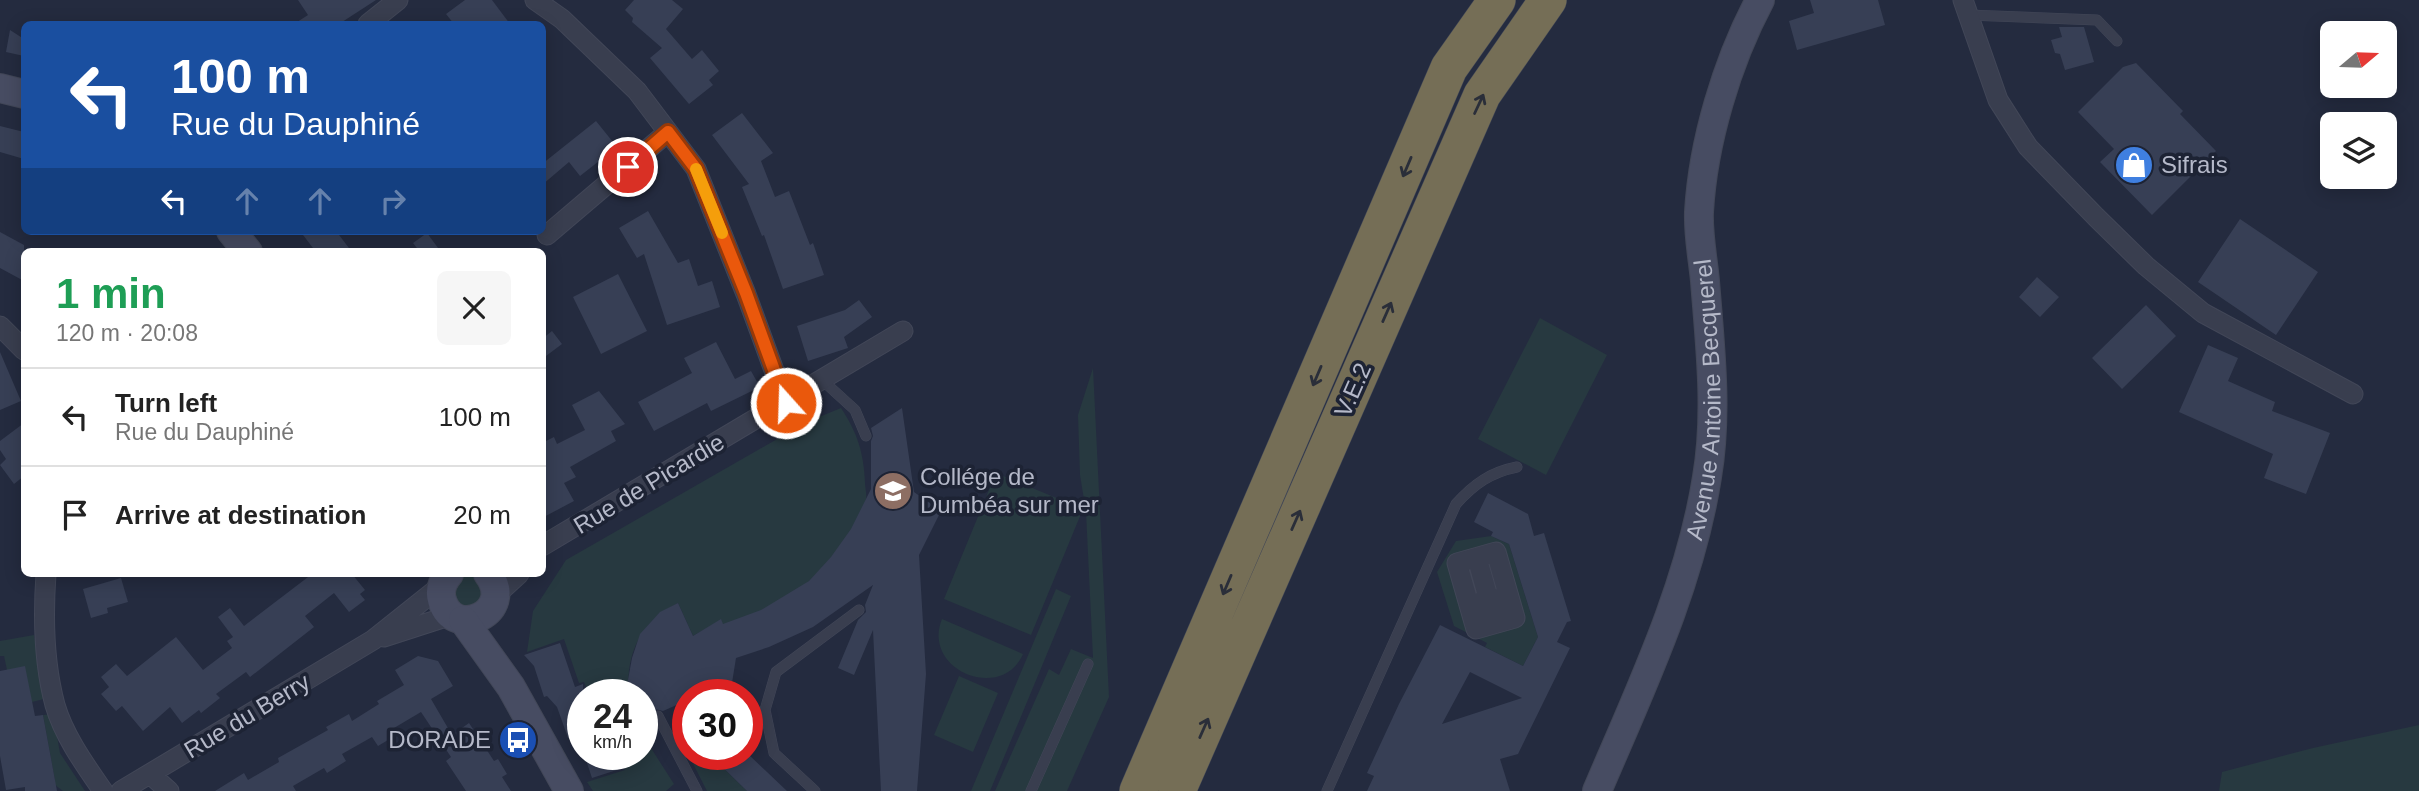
<!DOCTYPE html>
<meta charset="utf-8">
<style>
:root{--surface:#fff;--page:#f6f6f6;--text:#222;--muted:#767676;--line:#e0e0e0}
body{margin:0;font-family:Arial,sans-serif;background:var(--page);color:var(--text);height:100vh;display:flex;flex-direction:column;font-size:26px;white-space:nowrap}
*{box-sizing:border-box;margin:0}
p{font-size:23px;color:var(--muted)}
.icon{flex:none;width:38px;height:38px;fill:none;stroke:currentColor;stroke-width:2;stroke-linecap:round;stroke-linejoin:round}
.map{position:relative;flex:1;overflow:hidden}
.side{position:absolute;left:21px;top:248px;width:525px;height:329px;display:flex;flex-direction:column;background:var(--surface);border-radius:10px;box-shadow:0 4px 18px #0003}
.side>*{flex:none}
.guide{position:absolute;left:21px;top:21px;width:525px;height:214px;border-radius:10px;box-shadow:0 4px 18px #0003;background:#1a4fa0;color:#fff;overflow:hidden}
.needle{width:46px;rotate:71deg}
.buttons{position:absolute;left:2320px;top:21px;display:grid;gap:14px}
.buttons a{display:grid;place-items:center;width:77px;height:77px;border-radius:10px;background:var(--surface);box-shadow:0 4px 18px #0003;font-size:35px}
.speed{position:absolute;left:567px;top:679px;display:flex;gap:14px;font-size:35px;font-weight:700;text-align:center}
.speed>*{display:grid;place-content:center;width:91px;height:91px;border-radius:50%;background:var(--surface);box-shadow:0 4px 18px #0003;line-height:1}
.speed small{font-size:18px;font-weight:400}
.speed .limit{border:10px solid #d22;background:#fff;color:#111}
.pin{position:absolute;display:grid;place-items:center;width:60px;height:60px;color:#fff;margin:-30px;border:4px solid #fff;border-radius:50%;box-shadow:0 2px 7px #0007}
.me{position:absolute;width:77px;margin:-38px;rotate:340deg;stroke-linejoin:round;filter:drop-shadow(0 0 5px #0008)}
.turn{display:flex;align-items:center;gap:24px;height:147px;padding:0 35px;font-size:32px}
.turn .icon{width:91px;height:91px;stroke-width:2.5}
.turn b{display:block;font-size:49px;line-height:60px}
.lanes{display:flex;align-items:center;height:66px;padding:0 35px;background:#0003;justify-content:center;gap:35px;direction:ltr}
.lanes .off{opacity:.35}
.round{display:grid;place-items:center;flex:none;width:74px;height:74px;border-radius:10px;background:var(--page)}
.head{display:flex;align-items:center;justify-content:space-between;height:119px;padding:0 35px}
h1{font-size:42px;font-weight:700;line-height:52px;color:#1e9e55}
ul{padding:0;list-style:none}
li{display:flex;align-items:center;gap:21px;height:98px;padding:0 35px;border-top:2px solid var(--line)}
li div{flex:1}
li b{display:block;font-size:26px}
li em{font-style:normal}
.map>svg:first-child{display:block}
.green{fill:#273940}
.building{fill:#373f55;fill-rule:evenodd}
.lines{fill:none;stroke-linecap:round;stroke-linejoin:round}
.lane-casing{stroke:#424758;stroke-width:11}
.street-casing{stroke:#424758;stroke-width:21}
.secondary-casing{stroke:#424758;stroke-width:30}
.highway-casing{stroke:#404656;stroke-width:38}
.lane{stroke:#393e4f;stroke-width:10}
.street{stroke:#393e4f;stroke-width:19}
.secondary{stroke:#474c62;stroke-width:28}
.highway{stroke:#756e56;stroke-width:37}
.oneway{stroke:#2a2e39}
.route-casing{stroke:#983908;stroke-width:18}
.route{stroke:#ea580c;stroke-width:12}
.slow{stroke:#f59e0b;stroke-width:12}
.labels{text-anchor:middle;stroke-width:7;stroke-linejoin:round;paint-order:stroke}
.poi-label{font-size:24px;fill:#b5b9c9;stroke:#1d2334;text-anchor:start}
.street-label{font-size:24px;fill:#b5b9c9;stroke:#1d2334}
</style>
<div class="map">
<svg width="2419" height="791" viewBox="0 0 2419 791">
<rect width="100%" height="100%" fill="#242b3f"/>
<path class="green" d="M1540 318 1607 355 1546 475 1478 439Z
M1093 368 1109 697 1067 791H995L1049 669 1059 675 1071 649 1093 658 1086 512 1080 475 1078 415Z
M841 408C857 432 864 453 865 483 865 488 867 494 866 499 863 520 825 568 808 582 784 602 752 615 724 630L721 620 693 636 678 603C641 621 625 654 629 695H589L584 682 579 683 564 639 527 652 533 611 566 560 807 422Z
M996 473 1083 509 1031 635 944 599Z
M1491 536 1509 544 1538 637 1523 666 1485 647 1487 643 1454 626 1437 572 1456 541Z
M470 574 484 583 481 605 459 608 452 586 459 577Z
M1056 589 1071 596 990 791H971Z
M942 619 1023 654C1002 703 921 670 942 619Z
M34 635 44 699 32 702 7 670 4 656H0V641Z
M959 676 998 693 973 752 934 735Z
M53 714 60 753 85 791H63L51 782 55 781 43 715Z
M2419 725V791H2219L2222 772 2313 748Z
M687 730 688 754H709L747 791H707L685 748 680 733Z
M642 734 674 784 666 791H593L587 782 625 770 620 754H642Z"/>
<path class="building" d="M298 0H376L339 24H294L308 15Z
M465 0H492L510 24H454L446 14Z
M634 0H672L683 9 666 29 692 59 702 50 719 71 709 80 713 85 689 104 650 58 662 48 632 22 633 18 625 10Z
M1810 0H1878L1885 25 1797 50 1789 21 1814 13Z
M2059 27H2084L2094 62 2065 70 2060 54 2055 53 2051 40 2062 37Z
M10 30 24 39V56L6 52Z
M2136 63 2183 111 2180 114 2216 151 2152 215 2100 162 2114 149 2078 112 2123 67Z
M742 113 773 153 761 161 775 197 789 191 810 245 813 243 824 275 783 289 764 235 762 236 742 187 749 184 712 135Z
M596 121 617 147 580 176 569 162 542 185V164Z
M0 126 24 132V159L0 152Z
M648 211 678 263 689 259 698 286 712 281 720 307 667 325 644 254 637 258 619 228Z
M2240 219 2318 272 2276 335 2198 282Z
M300 231H336L352 252H316Z
M0 232 24 245V281L0 268Z
M427 233 441 252H420L413 243Z
M618 274 647 331 601 354 573 297Z
M2037 277 2059 297 2040 317 2019 297Z
M859 300 872 317 844 337 848 348 808 361 797 326 845 310Z
M2146 305 2176 336 2122 389 2092 358Z
M552 331 562 344 542 359V339Z
M716 342 735 379 751 371 760 387 711 411 707 403 654 431 638 402 692 373 684 358Z
M2208 345 2238 358 2228 381 2275 402 2272 411 2330 433 2306 494 2264 478 2273 454 2179 412Z
M0 352 21 401 0 410Z
M599 391 625 424 611 431 616 441 570 467 576 477 564 483 574 501 542 518V443L554 437 557 444 585 430 572 405Z
M902 408 914 492 941 511 919 555 926 674 917 791H881L873 630 854 675 838 668 858 620 866 612 865 605 873 585 813 627 769 647 736 658 731 689 727 695H688V700L663 711 655 709 651 717 642 720V695H629L628 680 632 658 640 634 660 612 678 603 693 636 721 619 723 624 761 610 809 581 831 557 851 529 871 489V441L873 436 871 428Z
M24 423V476L14 484 0 465 6 459 0 450V441Z
M1488 493 1528 514 1534 536 1544 533 1571 621 1567 622 1557 642 1570 648 1518 754 1500 759 1510 791H1367L1374 776 1367 773 1399 704 1440 625 1523 666 1538 637 1509 544 1491 536 1493 532 1474 522ZM1470 672 1522 698 1442 724Z
M312 574H352L365 590 360 594 365 600 349 612 334 593 305 616 314 627 250 677 246 672 216 694 220 698 201 713 199 710 182 723 170 707 143 731 122 706 116 711 101 694 109 687 101 677 116 664 127 676 176 637 203 670 232 648 227 641 233 637 218 617 230 608 244 626Z
M121 578 128 602 107 608 108 613 91 618 83 589Z
M560 643 575 687 583 684V749L572 737 568 738 557 707 547 696 544 697 534 666 524 655Z
M418 656 438 661 453 686 431 699 452 735 469 723 494 761 498 759 507 774 502 777 511 791H466L446 761 451 757 421 712 394 728 398 734 378 746 372 737 342 754 346 761 327 773 324 768 293 786 296 791H215L244 773 248 780 279 762 278 758 328 730 326 727 349 714 352 721 379 704 377 701 404 685 395 670Z
M25 666 35 716 43 715 57 791H25V787L6 790 0 756V671Z
M584 754H618L623 768 592 778Z
M709 754H748L787 791H747Z"/>
<g class="lines">
<defs>
<path id="lane" d="M1968 15 2097 20 2117 41
M821 379 855 410 866 436
M658 716 697 791
M815 791 774 753 765 710 776 672 859 610
M1031 791 1088 664
M1327 791 1456 504C1474 484 1491 472 1517 467"/>
<path id="street" d="M535 0 562 19 637 91 696 169 746 294 786 403
M1963 0 1998 100 2028 147 2096 217 2146 266 2203 313 2353 394
M368 24 398 0
M547 235 668 132
M0 326 24 350
M542 546 903 331
M1496 552 1515 618 1476 629 1457 563Z
M1477 558 1488 597
M46 574C43 616 44 664 55 705 64 736 85 765 103 791
M496 595 519 574
M1482 604a7 7 0 1 1 14 0a7 7 0 1 1-14 0Z
M384 637 452 615
M150 774 169 791
M121 791 373 640 442 585"/>
<g id="secondary">
<path d="M0 88 24 94"/>
<path d="M231 231 248 252"/>
<path d="M449 574C443 581 439 590 442 600 453 641 517 612 488 574"/>
<path d="M463 620 511 687 569 791"/>
<path id="s1" d="M1597 791C1640 690 1690 586 1707 477 1718 413 1710 345 1705 281 1703 259 1698 235 1699 212 1703 142 1727 62 1760 0"/>
</g>
<path id="highway" d="M1138 791 1449 68 1497 0
M1177 791 1482 95 1548 0"/>
</defs>
<use href="#lane" class="lane-casing"/>
<use href="#street" class="street-casing"/>
<use href="#secondary" class="secondary-casing"/>
<use href="#highway" class="highway-casing"/>
<use href="#lane" class="lane"/>
<use href="#street" class="street"/>
<use href="#secondary" class="secondary"/>
<use href="#highway" class="highway"/>
</g>
<defs><path id="oneway-shaft" d="M-6 0H5M1.5-3L5.5 0L1.5 3" fill="none" stroke-width="1.6" stroke-linecap="round" stroke-linejoin="round" transform="scale(1.75)"/></defs>
<g class="oneway">
<use href="#oneway-shaft" transform="translate(1479 104) rotate(-65)"/>
<use href="#oneway-shaft" transform="translate(1407 167) rotate(113)"/>
<use href="#oneway-shaft" transform="translate(1387 312) rotate(-66)"/>
<use href="#oneway-shaft" transform="translate(1317 376) rotate(113)"/>
<use href="#oneway-shaft" transform="translate(1296 520) rotate(-66)"/>
<use href="#oneway-shaft" transform="translate(1227 585) rotate(113)"/>
<use href="#oneway-shaft" transform="translate(1204 728) rotate(-66)"/>
</g>
<g class="lines">
<defs>
<path id="route" d="M628 167 668 132 696 169 746 293 786 403"/>
</defs>
<use href="#route" class="route-casing"/>
<use href="#route" class="route"/>
<path class="slow" d="M696 169 722 233"/>
</g>
<defs>
<symbol id="shop-disc" viewBox="-11 -11 22 22"><circle r="9.5" fill="#3f7fe0" stroke="#1d2334"/><path d="M-5-2.5h2.3a2.7 3.5 0 0 1 5.4 0H5L5.5 6h-11ZM-1.5-2.5h3a1.5 2.3 0 0 0-3 0Z" fill="#fff"/></symbol>
<symbol id="school-disc" viewBox="-11 -11 22 22"><circle r="9.5" fill="#8d6e63" stroke="#1d2334"/><path d="M0-5L7-2L0 1L-7-2ZM-4 1L0 2.5L4 1V4Q0 6-4 4Z" fill="#fff"/></symbol>
<symbol id="bus-disc" viewBox="-11 -11 22 22"><circle r="9.5" fill="#1a4fb4" stroke="#1d2334"/><path d="M-5-6H5V4H4V6H2V4H-2V6H-4V4H-5ZM-3.5-4V0h7V-4ZM-3.5 1.2v1.5H-2V1.2ZM2 1.2v1.5H3.5V1.2Z" fill="#fff"/></symbol>
</defs>
<g fill-rule="evenodd">
<use href="#shop-disc" x="2112" y="143" width="44" height="44"/>
<use href="#school-disc" x="871" y="469" width="44" height="44"/>
<use href="#bus-disc" x="496" y="718" width="44" height="44"/>
</g>
<g class="labels">
<g class="poi-label">
<text x="2161" y="173">Sifrais</text>
<text x="920" y="485">Collége de<tspan x="920" dy="28">Dumbéa sur mer</tspan></text>
<text x="491" y="748" text-anchor="end">DORADE</text>
</g>
<g class="street-label">
<text transform="translate(1353 390) rotate(-66)" y="8">V.E.2</text>
<text dy="8" stroke="none"><textPath href="#s1" startOffset="411">Avenue Antoine Becquerel</textPath></text>
<text transform="translate(649 484) rotate(-31)" y="8">Rue de Picardie</text>
<text transform="translate(247 716) rotate(-31)" y="8">Rue du Berry</text>
</g>
</g>
</svg>
<div class="buttons">
<a><svg class="needle" viewBox="-14 -14 28 28"><path d="M0-13l5 13h-10z" fill="#e53935"/><path d="M0 13l5-13h-10z" fill="#767676"/></svg></a>
<a><svg class="icon" aria-label="layers" viewBox="0 0 24 24"><path d="M12 4l9 5-9 5-9-5zM3 14l9 5 9-5"/></svg></a>
</div>
<div class="speed"><div>24<small>km/h</small></div><div class="limit">30</div></div>
<div class="pin" style="left:628px;top:167px;background:#d93025"><svg class="icon" aria-label="arrive" viewBox="0 0 24 24"><path d="M6 21V4h12l-3 4 3 4H6"/></svg></div>
<svg class="me" style="left:786px;top:403px" viewBox="-20 -20 40 40"><circle r="17" fill="#ea580c" stroke="#fff" stroke-width="3"/><path d="M0-11L8 9 0 5-8 9z" fill="#fff"/></svg>
<div class="guide">
<div class="turn"><svg class="icon" aria-label="left" viewBox="0 0 24 24"><path d="M17 20v-9H6M10 6l-5 5 5 5"/></svg><div><b>100 m</b>Rue du Dauphiné</div></div>
<div class="lanes"><svg class="icon" aria-label="left" viewBox="0 0 24 24"><path d="M17 20v-9H6M10 6l-5 5 5 5"/></svg><svg class="icon off" aria-label="ahead" viewBox="0 0 24 24"><path d="M12 20V5M6 11l6-6 6 6"/></svg><svg class="icon off" aria-label="ahead" viewBox="0 0 24 24"><path d="M12 20V5M6 11l6-6 6 6"/></svg><svg class="icon off" aria-label="right" viewBox="0 0 24 24"><path d="M7 20v-9h11M14 6l5 5-5 5"/></svg></div>
</div>
<section class="side">
<div class="head"><div><h1>1 min</h1><p>120 m · 20:08</p></div><a class="round"><svg class="icon" aria-label="close" viewBox="0 0 24 24"><path d="M6 6l12 12M18 6L6 18"/></svg></a></div>
<ul>
<li><svg class="icon" aria-label="left" viewBox="0 0 24 24"><path d="M17 20v-9H6M10 6l-5 5 5 5"/></svg><div><b>Turn left</b><p>Rue du Dauphiné</p></div><em>100 m</em></li>
<li><svg class="icon" aria-label="arrive" viewBox="0 0 24 24"><path d="M6 21V4h12l-3 4 3 4H6"/></svg><div><b>Arrive at destination</b></div><em>20 m</em></li>
</ul>
</section>
</div>
